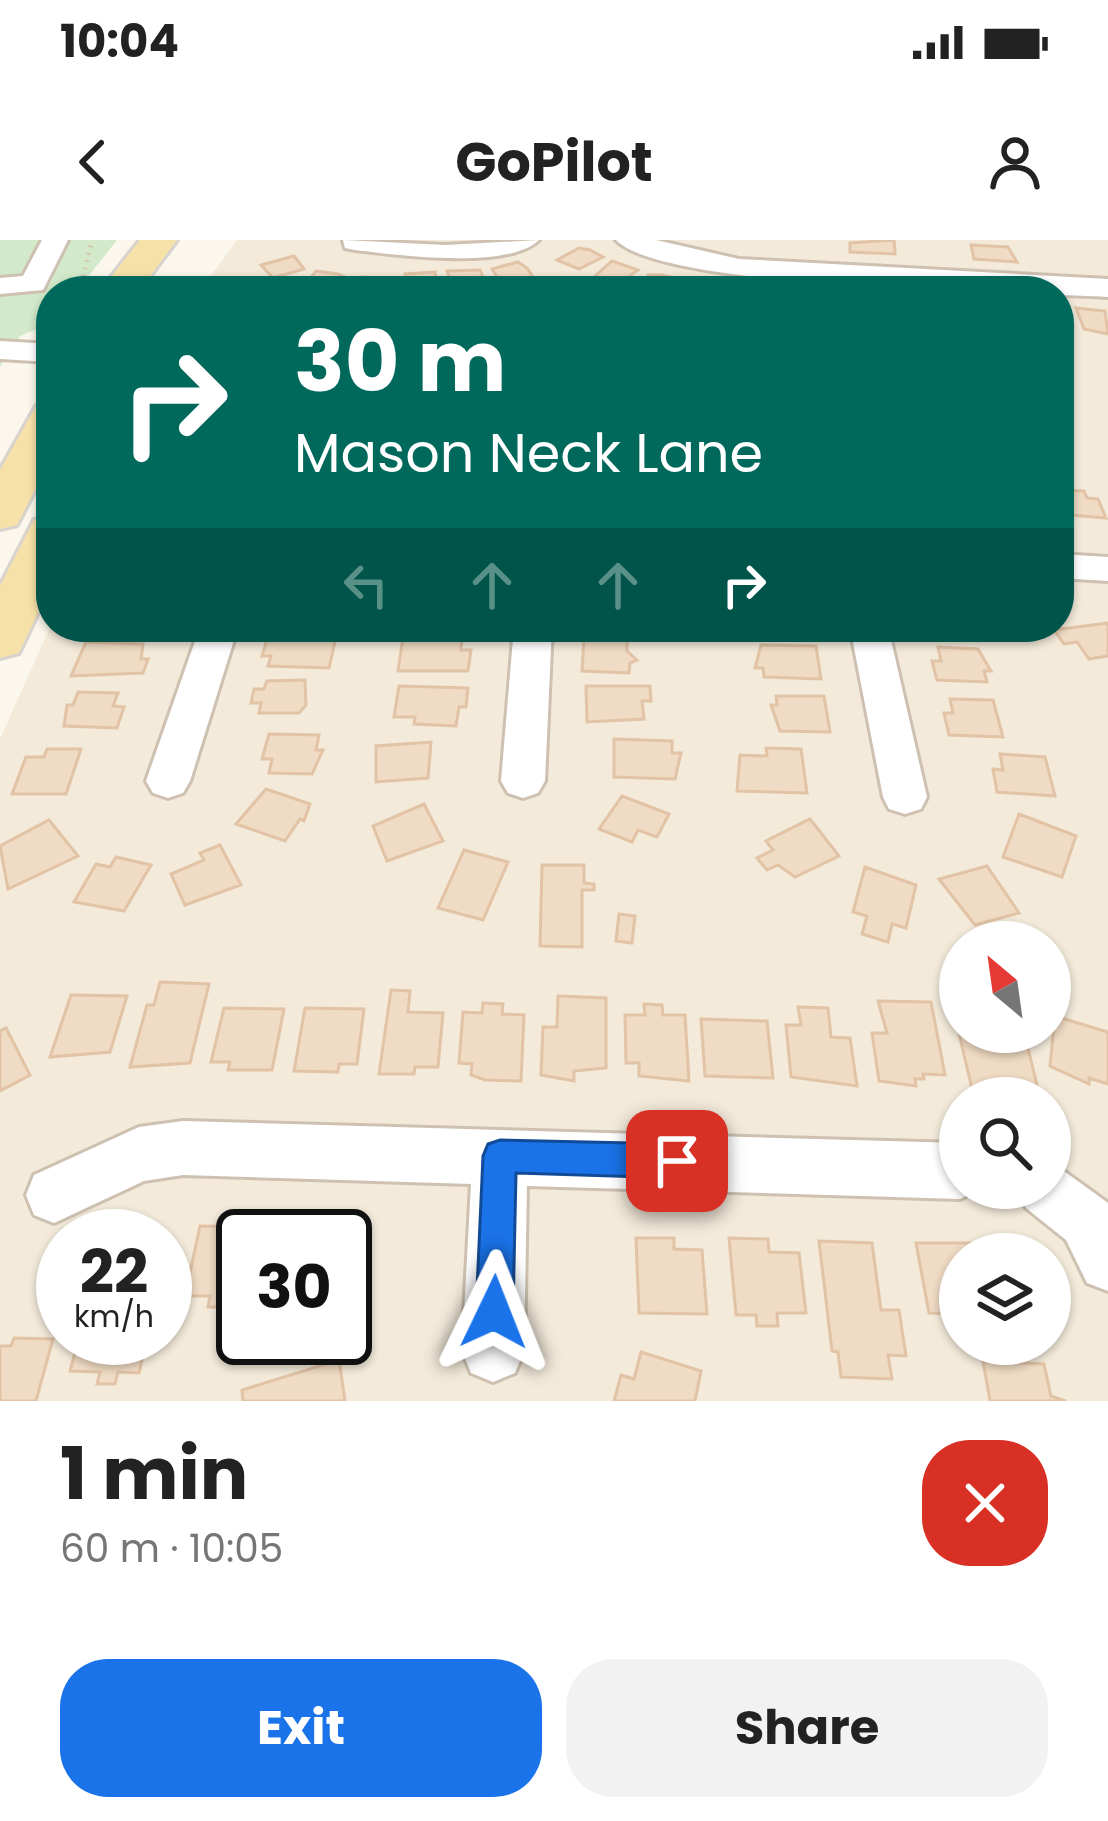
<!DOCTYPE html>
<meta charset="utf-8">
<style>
:root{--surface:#fff;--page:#f2f2f2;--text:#222;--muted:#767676;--accent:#1a73e8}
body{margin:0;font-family:Poppins,sans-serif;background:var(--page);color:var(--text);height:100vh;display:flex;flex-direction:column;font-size:45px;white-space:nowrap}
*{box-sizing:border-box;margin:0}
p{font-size:39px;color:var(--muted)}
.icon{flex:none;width:66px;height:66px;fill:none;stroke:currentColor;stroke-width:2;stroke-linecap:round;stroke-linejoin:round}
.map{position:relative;height:1161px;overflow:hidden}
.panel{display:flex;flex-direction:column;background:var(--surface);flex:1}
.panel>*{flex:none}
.banner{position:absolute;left:36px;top:36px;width:1038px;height:366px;border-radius:48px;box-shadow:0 3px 9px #0004;background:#00695c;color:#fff;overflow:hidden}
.needle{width:78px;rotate:331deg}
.buttons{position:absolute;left:939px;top:681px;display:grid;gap:24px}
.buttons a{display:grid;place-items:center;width:132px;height:132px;border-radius:50%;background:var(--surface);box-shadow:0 3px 9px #0004;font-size:60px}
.speed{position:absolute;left:36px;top:969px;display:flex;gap:24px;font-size:60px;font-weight:700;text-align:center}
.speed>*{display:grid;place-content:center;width:156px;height:156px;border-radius:50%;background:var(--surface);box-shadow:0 3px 9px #0004;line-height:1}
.speed small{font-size:30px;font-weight:400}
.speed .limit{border:6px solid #111;border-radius:18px;background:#fff;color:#111}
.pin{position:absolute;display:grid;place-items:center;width:102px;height:102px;color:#fff;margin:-51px;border-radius:24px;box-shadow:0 6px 18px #0006}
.me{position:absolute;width:132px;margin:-66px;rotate:2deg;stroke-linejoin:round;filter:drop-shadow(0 0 9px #0008)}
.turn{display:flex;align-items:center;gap:42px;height:252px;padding:0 60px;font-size:54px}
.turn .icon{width:156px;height:156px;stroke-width:2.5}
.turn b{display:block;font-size:84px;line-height:102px}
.lanes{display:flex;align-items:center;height:114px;padding:0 60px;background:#0003;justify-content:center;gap:60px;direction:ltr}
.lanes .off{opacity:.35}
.round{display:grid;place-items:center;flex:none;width:126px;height:126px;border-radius:48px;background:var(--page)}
.summary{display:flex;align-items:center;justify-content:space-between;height:204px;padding:0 60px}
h1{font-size:72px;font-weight:700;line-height:90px}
.primary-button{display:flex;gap:24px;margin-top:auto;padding:24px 60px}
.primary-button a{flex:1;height:138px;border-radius:48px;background:var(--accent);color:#fff;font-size:48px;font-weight:700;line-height:138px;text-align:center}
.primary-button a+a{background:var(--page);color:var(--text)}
.status{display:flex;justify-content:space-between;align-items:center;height:84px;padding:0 60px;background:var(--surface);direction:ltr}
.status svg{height:33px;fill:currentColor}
header{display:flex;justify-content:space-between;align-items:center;height:156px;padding:0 60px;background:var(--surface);font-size:54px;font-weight:700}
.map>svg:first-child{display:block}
.residential{fill:#f3eada;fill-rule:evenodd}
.green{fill:#d3eaca}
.building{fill:#f0dbc4;stroke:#e2c3a6;stroke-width:3}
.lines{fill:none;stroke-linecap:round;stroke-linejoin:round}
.minor-casing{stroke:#cec1b1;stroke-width:6}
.major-casing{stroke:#d9d3ce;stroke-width:6}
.path{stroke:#d6bea7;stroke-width:4.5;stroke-dasharray:1.5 6;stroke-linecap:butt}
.minor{fill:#fff;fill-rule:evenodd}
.major{fill:#f6e2a8;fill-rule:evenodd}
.route{fill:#1a73e8;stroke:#114b97;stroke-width:3}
</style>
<div class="status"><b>10:04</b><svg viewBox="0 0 49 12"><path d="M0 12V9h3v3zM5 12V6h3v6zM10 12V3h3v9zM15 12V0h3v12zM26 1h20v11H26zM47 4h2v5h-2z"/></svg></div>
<header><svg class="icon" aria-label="back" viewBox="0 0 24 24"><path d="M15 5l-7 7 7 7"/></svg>GoPilot<svg class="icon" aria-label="person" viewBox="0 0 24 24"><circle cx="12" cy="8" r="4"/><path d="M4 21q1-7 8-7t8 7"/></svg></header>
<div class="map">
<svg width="1108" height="1161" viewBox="0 0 1108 1161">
<rect width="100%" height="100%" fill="#fcf7ec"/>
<path class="residential" d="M237 0H1108V1161H0V499L51 385 1059 387V51H200ZM960 702H1050V792H960ZM960 858H1050V948H960ZM63 996H165V1098H63ZM243 996H345V1098H243ZM960 1014H1050V1104H960Z"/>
<path class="green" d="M0 0H117L77 51H51V83L20 96 0 127Z"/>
<path class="building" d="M894 0 895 14 850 12V3Z
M971 5 1008 7 1017 22 974 19Z
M579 8 590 10 603 17 579 29 557 20Z
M294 16 304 29 273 38 261 25Z
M612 21 638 30 620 43 594 37Z
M518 22 527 28 540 47 505 49 492 29Z
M480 30 486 44 468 51H455L447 31Z
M316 31 338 34 345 37 335 51 302 48Z
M435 32 437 49 405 51V34Z
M648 35H662L679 39 670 51H639Z
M361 37 378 38 392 41 388 51H355Z
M1076 68 1105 71 1108 94 1084 89Z
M1059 250 1084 251 1087 258 1098 259 1106 278 1059 274Z
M1108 383V416L1089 419 1077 402 1064 404 1054 390Z
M269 392 337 393 329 428 268 426 271 416H262Z
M403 397 462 398 461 410H471L468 431H398Z
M584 399 627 400V411L637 420 630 423 629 433 582 431Z
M86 402 143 404 141 419H148L143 433 71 436Z
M761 405 816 406 821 439 764 437 763 428H755Z
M938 407 978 409 991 431H984L987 442 937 440 932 421H941Z
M305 440 306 465 299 473H259L261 463H251L254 449H264L267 441Z
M399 446 468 448 466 467H459L456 486 414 484 415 477H394Z
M586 446H650L651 461H642L644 479 587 482Z
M78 452 118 453 113 466 124 467 117 488 64 486 67 465H73Z
M776 456H824L830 492 780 491 771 465H777Z
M950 459 993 460 1003 497 949 495 944 473H953Z
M269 494 319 495 316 510H323L312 534 269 533 272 519H262Z
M614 499 672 501V513H681L675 539 614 537Z
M431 502 428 538 376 542V506Z
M766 508 801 509 807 553 737 551 740 515 767 516Z
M47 509H81L66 554H12L26 517H44Z
M1000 514 1045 517 1055 556 997 552 993 529 1003 530Z
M266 549 310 564 304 581 300 579 285 601 236 584Z
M622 556 669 574 657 597 638 590 632 602 599 589Z
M424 564 443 601 387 621 373 586Z
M1019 574 1076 596 1062 637 1003 617Z
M810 579 839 616 795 637 778 625 767 630 757 618 773 610 766 601Z
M49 580 78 616 8 649 0 606Z
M220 605 241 645 185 665 171 634 204 620 200 613Z
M464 610 508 622 483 680 438 668Z
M116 617 151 625 124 671 74 662 96 624 110 627Z
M542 625H584V643L594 644V650H582V707L540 706Z
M987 626 1019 673 975 685 939 639Z
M865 627 916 645 906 688 892 684 888 702 862 694 867 676 853 672Z
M619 674 635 676 632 703 616 701Z
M160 742 209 744 190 823 130 827 147 765H154Z
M391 750 410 751 408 772 443 773 438 827H415L414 834H379Z
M71 755 127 756 110 812 50 817Z
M558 756 606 758V828L574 831V841L541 835 543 787H557Z
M878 761 931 762 945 835 923 834 924 839H915L916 846 879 841 872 793H887Z
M483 763 503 764 502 774 524 775 521 841 485 840 471 835 472 824 459 823 463 772 482 773Z
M644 764 662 765 663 775H685L689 841 639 836V823H626L625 775H645Z
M798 767 828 768 831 797 850 798 857 846 791 837 786 785H801Z
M224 768 284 769 272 830H228L230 822H211Z
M305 768 364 769 357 824H339L338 832 294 831Z
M1055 776 1108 792V844L1089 838V844L1050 826Z
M701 779 767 781 773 838 705 836Z
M6 788 30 835 0 851V791Z
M958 789 1024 792 1037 845 1008 850 1010 858 973 853Z
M291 985 355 990 345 1044V996H289Z
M200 986 261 987 260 996H243V1058H230L228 1067H208L210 1056H185Z
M636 998H674V1009L702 1010 707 1074 639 1073Z
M729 998 768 999 769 1012 799 1013 806 1073H777L778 1086H757L756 1075H736Z
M819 1001 872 1003 881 1070H899L906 1116 888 1115 892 1139 841 1137 838 1112 832 1111Z
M916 1003H977L979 1014H960V1087L956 1074 929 1073Z
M14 1098 53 1099 36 1161H0V1106H11Z
M79 1098H147L139 1133 118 1132 115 1144H97L100 1132 70 1131Z
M641 1112 701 1131 695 1161H614L621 1135 634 1139Z
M339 1120 345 1161H243L242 1150Z
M983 1121 1044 1124 1051 1156 1066 1161H990Z"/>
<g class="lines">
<defs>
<path id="minor" d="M42 0H68L43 50 0 54V38L23 36Z
M343 0 445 5 539 0C509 30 396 15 355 10L345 8Z
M616 0H656L739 19 1108 39V57C1027 52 663 50 616 0Z
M0 101 51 104V122L0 119Z
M1059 314 1108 317V341L1059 338Z
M200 387H238L190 541 183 553 168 558 153 553 146 541Z
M514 387H552L545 541 538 553 523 558 508 553 501 541Z
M850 387H888L927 557 921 569 905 574 889 569 883 557Z
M183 881 960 903V948H981L960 959 527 946 524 1111 515 1133 493 1142 471 1133 462 1111 471 944 183 935 144 941 54 983 34 975 26 955 34 935 139 887Z
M1050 921 1108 963V1051L1087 1043 1066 1000 1026 968 1018 948H1050Z"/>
<path id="major" d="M140 0H177L139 51H100Z
M51 162V219L17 285 0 289V230L36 166Z
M51 276V345L19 413 0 418V346L34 280Z"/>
</defs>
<use href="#minor" class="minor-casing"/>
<use href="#major" class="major-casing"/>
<path class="path" d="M80 51 92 0"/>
<use href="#minor" class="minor"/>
<use href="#major" class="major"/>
</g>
<path class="route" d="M500 900 677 904 689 909 694 921 689 933 677 938 516 933 513 1072 507 1085 494 1091 481 1085 476 1072 483 916 488 904Z"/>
</svg>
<div class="buttons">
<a><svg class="needle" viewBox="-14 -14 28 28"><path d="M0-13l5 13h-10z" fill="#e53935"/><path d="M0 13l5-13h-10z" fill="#767676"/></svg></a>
<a><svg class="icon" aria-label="search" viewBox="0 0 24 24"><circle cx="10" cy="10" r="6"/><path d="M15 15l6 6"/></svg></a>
<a><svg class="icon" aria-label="layers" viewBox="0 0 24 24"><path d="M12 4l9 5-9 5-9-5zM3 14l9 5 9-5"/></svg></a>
</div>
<div class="speed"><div>22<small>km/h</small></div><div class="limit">30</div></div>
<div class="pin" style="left:677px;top:921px;background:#d93025"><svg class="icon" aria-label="arrive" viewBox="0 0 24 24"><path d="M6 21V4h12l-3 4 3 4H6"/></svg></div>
<svg class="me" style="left:494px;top:1072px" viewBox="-20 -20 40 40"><path d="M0-17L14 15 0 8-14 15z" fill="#1a73e8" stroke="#fff" stroke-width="4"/></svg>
<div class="banner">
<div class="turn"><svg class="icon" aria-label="right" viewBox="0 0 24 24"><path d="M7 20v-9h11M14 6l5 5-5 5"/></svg><div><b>30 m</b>Mason Neck Lane</div></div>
<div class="lanes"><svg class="icon off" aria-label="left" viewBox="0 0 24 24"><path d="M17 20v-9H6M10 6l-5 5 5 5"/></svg><svg class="icon off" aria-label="ahead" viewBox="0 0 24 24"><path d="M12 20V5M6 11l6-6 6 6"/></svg><svg class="icon off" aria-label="ahead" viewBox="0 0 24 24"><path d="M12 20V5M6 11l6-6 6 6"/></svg><svg class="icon" aria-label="right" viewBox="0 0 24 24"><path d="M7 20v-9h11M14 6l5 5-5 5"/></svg></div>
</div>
</div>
<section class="panel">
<div class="summary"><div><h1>1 min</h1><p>60 m · 10:05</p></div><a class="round" style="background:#d93025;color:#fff"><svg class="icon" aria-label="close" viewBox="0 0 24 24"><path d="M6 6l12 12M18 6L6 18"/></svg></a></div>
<div class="primary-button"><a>Exit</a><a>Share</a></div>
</section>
